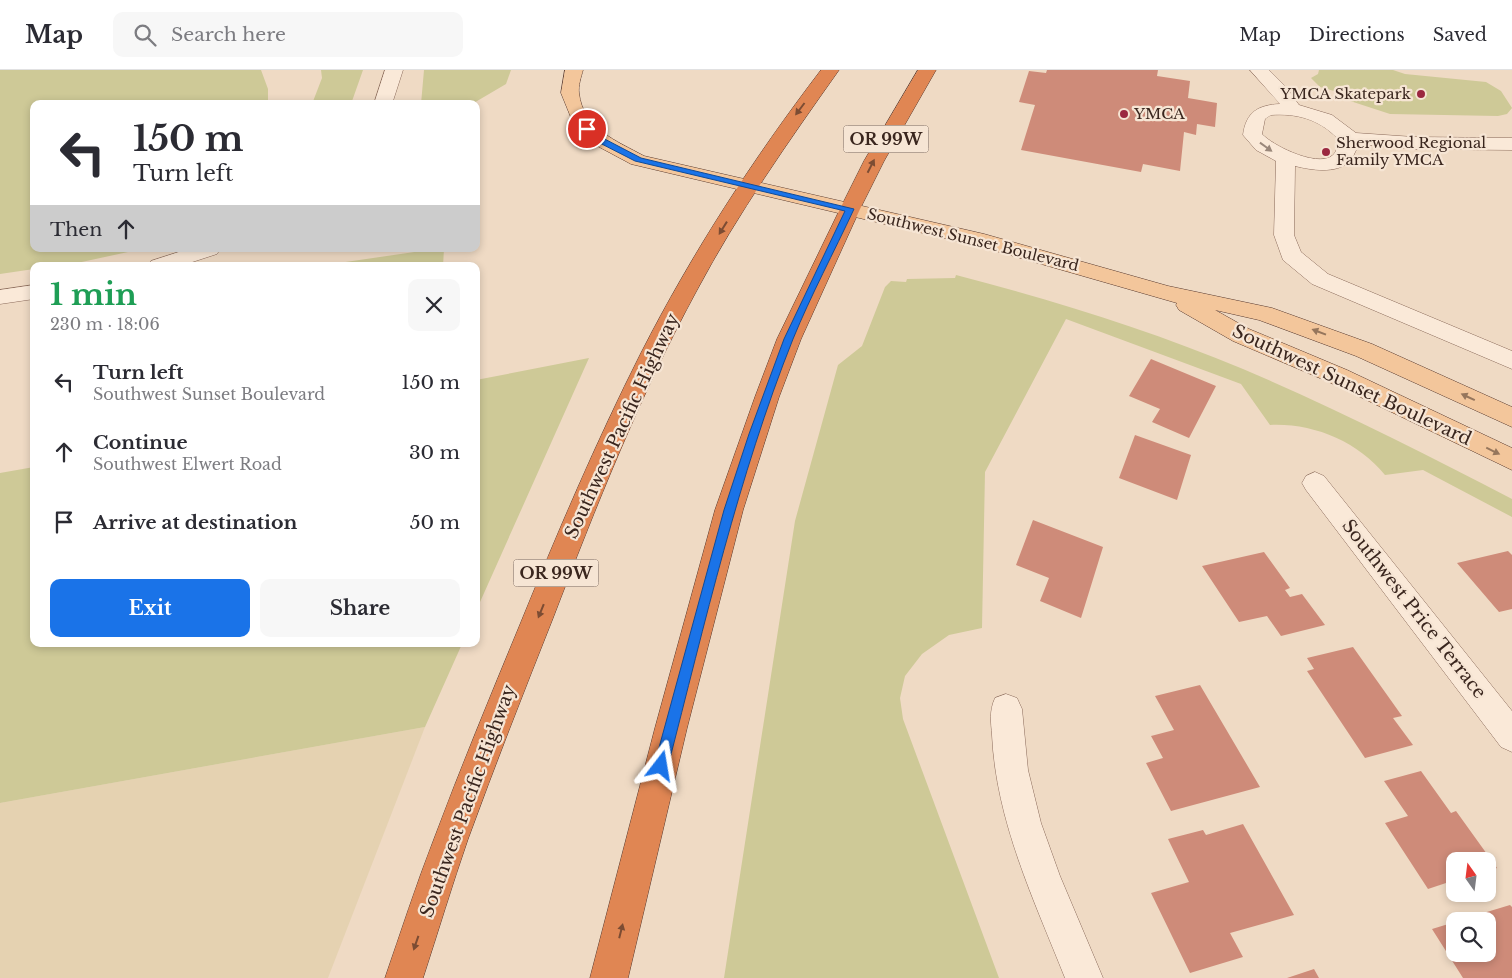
<!DOCTYPE html>
<meta charset="utf-8">
<style>
:root{--surface:#fff;--page:#f7f7f7;--text:#2b2b33;--muted:#7c7c81;--line:#e1e1e2;--accent:#1a73e8}
body{margin:0;font-family:"Libre Baskerville",serif;background:var(--page);color:var(--text);height:100vh;display:flex;flex-direction:column;font-size:19px;white-space:nowrap}
*{box-sizing:border-box;margin:0}
p{font-size:16px;color:var(--muted)}
.icon{flex:none;width:28px;height:28px;fill:none;stroke:currentColor;stroke-width:2;stroke-linecap:round;stroke-linejoin:round}
.map{position:relative;flex:1;overflow:hidden}
.panel{position:absolute;left:30px;top:192px;width:450px;height:385px;display:flex;flex-direction:column;background:var(--surface);border-radius:10px;box-shadow:0 2px 8px #0003}
.panel>*{flex:none}
.top-card{position:absolute;left:30px;top:30px;width:450px;height:152px;border-radius:10px;box-shadow:0 2px 8px #0003;background:#fff;color:var(--text);overflow:hidden}
.needle{width:32px;rotate:346deg}
.controls{position:absolute;left:1446px;top:782px;display:grid;gap:10px}
.controls a{display:grid;place-items:center;width:50px;height:50px;border-radius:10px;background:var(--surface);box-shadow:0 2px 8px #0003;font-size:25px}
.pin{position:absolute;display:grid;place-items:center;width:42px;height:42px;color:#fff;margin:-21px;border:2px solid #fff;border-radius:50%;box-shadow:0 1px 5px #0007}
.me{position:absolute;width:55px;margin:-28px;rotate:14deg;stroke-linejoin:round;filter:drop-shadow(0 0 4px #0008)}
.turn{display:flex;align-items:center;gap:18px;height:105px;padding:0 20px;font-size:22px}
.turn .icon{width:65px;height:65px;stroke-width:2.5}
.turn b{display:block;font-size:35px;line-height:42px}
.then{display:flex;align-items:center;height:48px;padding:0 20px;background:#0003;gap:10px;font-size:19px}
.round{display:grid;place-items:center;flex:none;width:52px;height:52px;border-radius:10px;background:var(--page)}
.head{display:flex;align-items:center;justify-content:space-between;height:85px;padding:0 20px}
h1{font-size:30px;font-weight:700;line-height:38px;color:#1e9e55}
.action{display:flex;gap:10px;margin-top:auto;padding:10px 20px}
.action a{flex:1;height:58px;border-radius:10px;background:var(--accent);color:#fff;font-size:20px;font-weight:700;line-height:58px;text-align:center}
.action a+a{background:var(--page);color:var(--text)}
ul{padding:0;list-style:none}
li{display:flex;align-items:center;gap:15px;height:70px;padding:0 20px}
li div{flex:1}
li b{display:block;font-size:19px}
li em{font-style:normal}
header{display:flex;align-items:center;gap:30px;box-sizing:border-box;height:70px;padding:0 25px;background:var(--surface);border-bottom:1px solid var(--line)}
header strong{font-size:24px}
nav{display:flex;gap:28px;margin-inline-start:auto;font-size:18px}
.search{width:350px;height:45px;background:var(--page);display:flex;align-items:center;gap:12px;box-sizing:border-box;padding:0 18px;border-radius:10px;color:var(--muted);font-size:19px}
.map>svg:first-child{display:block}
.farmland{fill:#e5d2b1}
.green{fill:#cec997}
.building{fill:#ce8b79}
.lines{fill:none;stroke-linecap:round;stroke-linejoin:round}
.minor-casing{stroke:#8a6a5a;stroke-width:1}
.major-casing{stroke:#58392e;stroke-width:1}
.highway-casing{stroke:#58392e;stroke-width:1}
.minor{fill:#fae9d8;fill-rule:evenodd}
.major{fill:#f3c69b;fill-rule:evenodd}
.highway{fill:#e08653;fill-rule:evenodd}
.oneway{fill:#7c4c33}
.oneway2{fill:#9a887b}
.oneway3{fill:#96765c}
.route{fill:#1a73e8;stroke:#114b97}
.poi-dot{fill:#9b2840;stroke:#f6e5d4;stroke-width:2}
.labels{text-anchor:middle;stroke-width:4.5;stroke-linejoin:round;paint-order:stroke}
.far-poi-label{font-size:15px;fill:#3a261e;stroke:#f6e5d4;text-anchor:start}
.far-street-label{font-size:15px;fill:#3a261e;stroke:#f6e5d4}
.shield{fill:#f6e5d4;stroke:#725f55;stroke-width:1}
.shield-label{font-size:16px;font-weight:bold;fill:#3a261e}
.street-label{font-size:18px;fill:#3a261e;stroke:#f6e5d4}
</style>
<header>
<strong>Map</strong>
<div class="search"><svg class="icon" aria-label="search" viewBox="0 0 24 24"><circle cx="10" cy="10" r="6"/><path d="M15 15l6 6"/></svg>Search here</div>
<nav><a>Map</a><a>Directions</a><a>Saved</a></nav>
</header>
<div class="map">
<svg width="1512" height="908" viewBox="0 0 1512 908">
<rect width="100%" height="100%" fill="#efdac4"/>
<path class="farmland" d="M425 657 328 908H0V733Z"/>
<path class="green" d="M0 0H261L268 19V34H34V179H142L77 193 34 196V199L0 204Z
M321 0H363L351 34H312L322 8Z
M424 0H511L506 14 472 34H421Z
M1319 0H1393L1405 4 1486 12 1501 21 1512 38 1507 44 1498 46 1390 44 1341 28 1334 21 1320 17 1311 8 1318 4Z
M435 179H444L443 196H318Z
M956 205C1053 230 1150 260 1243 299 1335 338 1424 383 1512 429V447L1423 400 1385 405C1357 371 1313 353 1270 355L1241 314 1066 249 985 402 982 558 949 565 922 584 905 606 900 628 903 649 999 908H724L795 451 838 295 862 276 885 217 891 211 906 212 907 209 955 208Z
M589 288 476 541V310Z
M34 397V574H462L425 657 0 733V403Z"/>
<path class="building" d="M1047 0H1158L1157 6 1190 11 1188 28 1217 33 1215 57 1197 54 1196 65 1184 62 1180 101 1143 94 1141 102 1021 80 1035 35 1019 32 1029 1 1046 3Z
M1151 289 1216 316 1189 368 1152 352 1160 339 1129 326Z
M1135 365 1191 385 1177 430 1119 408Z
M1033 450 1103 477 1081 548 1040 531 1049 508 1016 495Z
M1508 481 1512 485V539L1499 542 1457 493Z
M1264 482 1290 518 1285 520 1290 527 1302 524 1325 555 1281 566 1267 546 1239 552 1202 496Z
M1353 577 1402 646 1393 648 1413 675 1365 688 1307 601 1314 599 1307 588Z
M1200 615 1260 717 1171 741 1146 693 1163 688 1151 666 1174 660 1155 626Z
M1421 701 1451 743 1456 741 1497 798 1488 801V791H1455V810L1428 819 1385 753 1408 746 1384 711Z
M1243 754 1294 845 1230 863 1243 887 1190 903 1151 823 1189 812 1168 769 1203 760 1206 765Z
M1510 835 1512 837V908H1463L1432 859 1455 852V884H1488V851H1457Z
M1314 899 1319 908H1287Z"/>
<g class="lines">
<defs>
<path id="minor" d="M385 0H403L392 34H374Z
M1250 0H1269L1287 18 1299 35 1332 45 1356 63 1414 67 1512 68V80L1414 79 1357 74V78C1355 82 1353 88 1349 92 1336 104 1311 100 1295 96L1294 165 1301 182 1328 204 1512 281V299L1312 214 1283 190 1274 165 1276 91 1256 80 1243 65C1246 42 1258 35 1280 34ZM1271 45C1296 43 1319 49 1337 68 1343 110 1276 79 1262 64L1265 49Z
M188 179H220L217 184 180 196H148L151 191Z
M34 215V229L0 234V220Z
M1315 402 1324 406 1512 641V682L1501 677 1306 420 1302 413 1306 406Z
M1006 624 1017 628 1022 639 1028 700 1041 753 1060 806 1103 908H1065C1034 830 996 751 992 665 991 652 989 641 995 628Z"/>
<path id="major" d="M565 0H583C581 7 578 16 579 23 583 59 617 71 644 86L984 164 1168 216 1272 238 1372 274 1512 337V357L1356 286 1259 250 1215 240 1249 259 1347 300 1512 378V400L1329 312 1233 271 1179 240 1176 235 1177 233 982 177 631 94 588 71 574 55 561 23Z"/>
<path id="highway" d="M821 0H839C788 72 738 143 697 220 640 325 596 436 553 548 524 621 495 695 468 769 452 815 438 862 423 908H385C401 862 416 815 434 769 461 697 490 627 519 557 557 464 596 372 641 283 692 183 753 89 821 0Z
M918 0H936L884 91 860 139 801 269 779 327 743 440 687 658 628 908H590L655 658 715 440 755 327 777 269 840 139 864 91Z"/>
</defs>
<use href="#minor" class="minor-casing"/>
<use href="#major" class="major-casing"/>
<use href="#highway" class="highway-casing"/>
<use href="#minor" class="minor"/>
<use href="#major" class="major"/>
<use href="#highway" class="highway"/>
</g>
<defs><path id="oneway-solid" d="M-6-.8H1V-3.2L6.5 0L1 3.2V.8H-6Z" transform="scale(1.25)"/></defs>
<g class="oneway">
<use href="#oneway-solid" transform="translate(800 39) rotate(127)"/>
<use href="#oneway-solid" transform="translate(871 96) rotate(-63)"/>
<use href="#oneway-solid" transform="translate(723 158) rotate(122)"/>
<use href="#oneway-solid" transform="translate(541 541) rotate(112)"/>
<use href="#oneway-solid" transform="translate(621 861) rotate(-76)"/>
<use href="#oneway-solid" transform="translate(416 873) rotate(109)"/>
</g>
<use class="oneway2" href="#oneway-solid" transform="translate(1266 77) rotate(36)"/>
<g class="oneway3">
<use href="#oneway-solid" transform="translate(1319 262) rotate(-159)"/>
<use href="#oneway-solid" transform="translate(1468 327) rotate(-155)"/>
<use href="#oneway-solid" transform="translate(1493 381) rotate(26)"/>
</g>
<path class="route" d="M587 57 597 65 641 88 854 139C834 182 811 225 793 269 738 407 705 553 668 696L666 701 661 703 656 701 654 696 724 440 749 364 784 269 845 141 635 91 592 69 583 59Z"/>
<g class="poi-dot">
<circle cx="1421" cy="24" r="5"/>
<circle cx="1124" cy="44" r="5"/>
<circle cx="1326" cy="82" r="5"/>
</g>
<g class="labels">
<g class="far-poi-label">
<text x="1411" y="29" text-anchor="end">YMCA Skatepark</text>
<text x="1134" y="49">YMCA</text>
<text x="1336" y="78">Sherwood Regional<tspan x="1336" dy="17">Family YMCA</tspan></text>
</g>
<g class="far-street-label">
<text transform="translate(973 170) rotate(14)" y="5">Southwest Sunset Boulevard</text>
</g>
<g class="shield">
<rect x="843.5" y="55.5" width="85" height="27" rx="4"/>
<rect x="513.5" y="489.5" width="85" height="27" rx="4"/>
</g>
<g class="shield-label">
<text x="886" y="75">OR 99W</text>
<text x="556" y="509">OR 99W</text>
</g>
<g class="street-label">
<text transform="translate(1352 315) rotate(25)" y="6">Southwest Sunset Boulevard</text>
<text transform="translate(622 356) rotate(-65)" y="6">Southwest Pacific Highway</text>
<text transform="translate(1414 539) rotate(52)" y="6">Southwest Price Terrace</text>
<text transform="translate(468 731) rotate(-70)" y="6">Southwest Pacific Highway</text>
</g>
</g>
</svg>
<div class="controls">
<a><svg class="needle" viewBox="-14 -14 28 28"><path d="M0-13l5 13h-10z" fill="#e53935"/><path d="M0 13l5-13h-10z" fill="#7c7c81"/></svg></a>
<a><svg class="icon" aria-label="search" viewBox="0 0 24 24"><circle cx="10" cy="10" r="6"/><path d="M15 15l6 6"/></svg></a>
</div>
<div class="pin" style="left:587px;top:59px;background:#d93025"><svg class="icon" aria-label="arrive" viewBox="0 0 24 24"><path d="M6 21V4h12l-3 4 3 4H6"/></svg></div>
<svg class="me" style="left:661px;top:696px" viewBox="-20 -20 40 40"><path d="M0-17L14 15 0 8-14 15z" fill="#1a73e8" stroke="#fff" stroke-width="4"/></svg>
<div class="top-card">
<div class="turn"><svg class="icon" aria-label="left" viewBox="0 0 24 24"><path d="M17 20v-9H6M10 6l-5 5 5 5"/></svg><div><b>150 m</b>Turn left</div></div>
<div class="then">Then<svg class="icon" aria-label="ahead" viewBox="0 0 24 24"><path d="M12 20V5M6 11l6-6 6 6"/></svg></div>
</div>
<section class="panel">
<div class="head"><div><h1>1 min</h1><p>230 m · 18:06</p></div><a class="round"><svg class="icon" aria-label="close" viewBox="0 0 24 24"><path d="M6 6l12 12M18 6L6 18"/></svg></a></div>
<ul>
<li><svg class="icon" aria-label="left" viewBox="0 0 24 24"><path d="M17 20v-9H6M10 6l-5 5 5 5"/></svg><div><b>Turn left</b><p>Southwest Sunset Boulevard</p></div><em>150 m</em></li>
<li><svg class="icon" aria-label="ahead" viewBox="0 0 24 24"><path d="M12 20V5M6 11l6-6 6 6"/></svg><div><b>Continue</b><p>Southwest Elwert Road</p></div><em>30 m</em></li>
<li><svg class="icon" aria-label="arrive" viewBox="0 0 24 24"><path d="M6 21V4h12l-3 4 3 4H6"/></svg><div><b>Arrive at destination</b></div><em>50 m</em></li>
</ul>
<div class="action"><a>Exit</a><a>Share</a></div>
</section>
</div>
